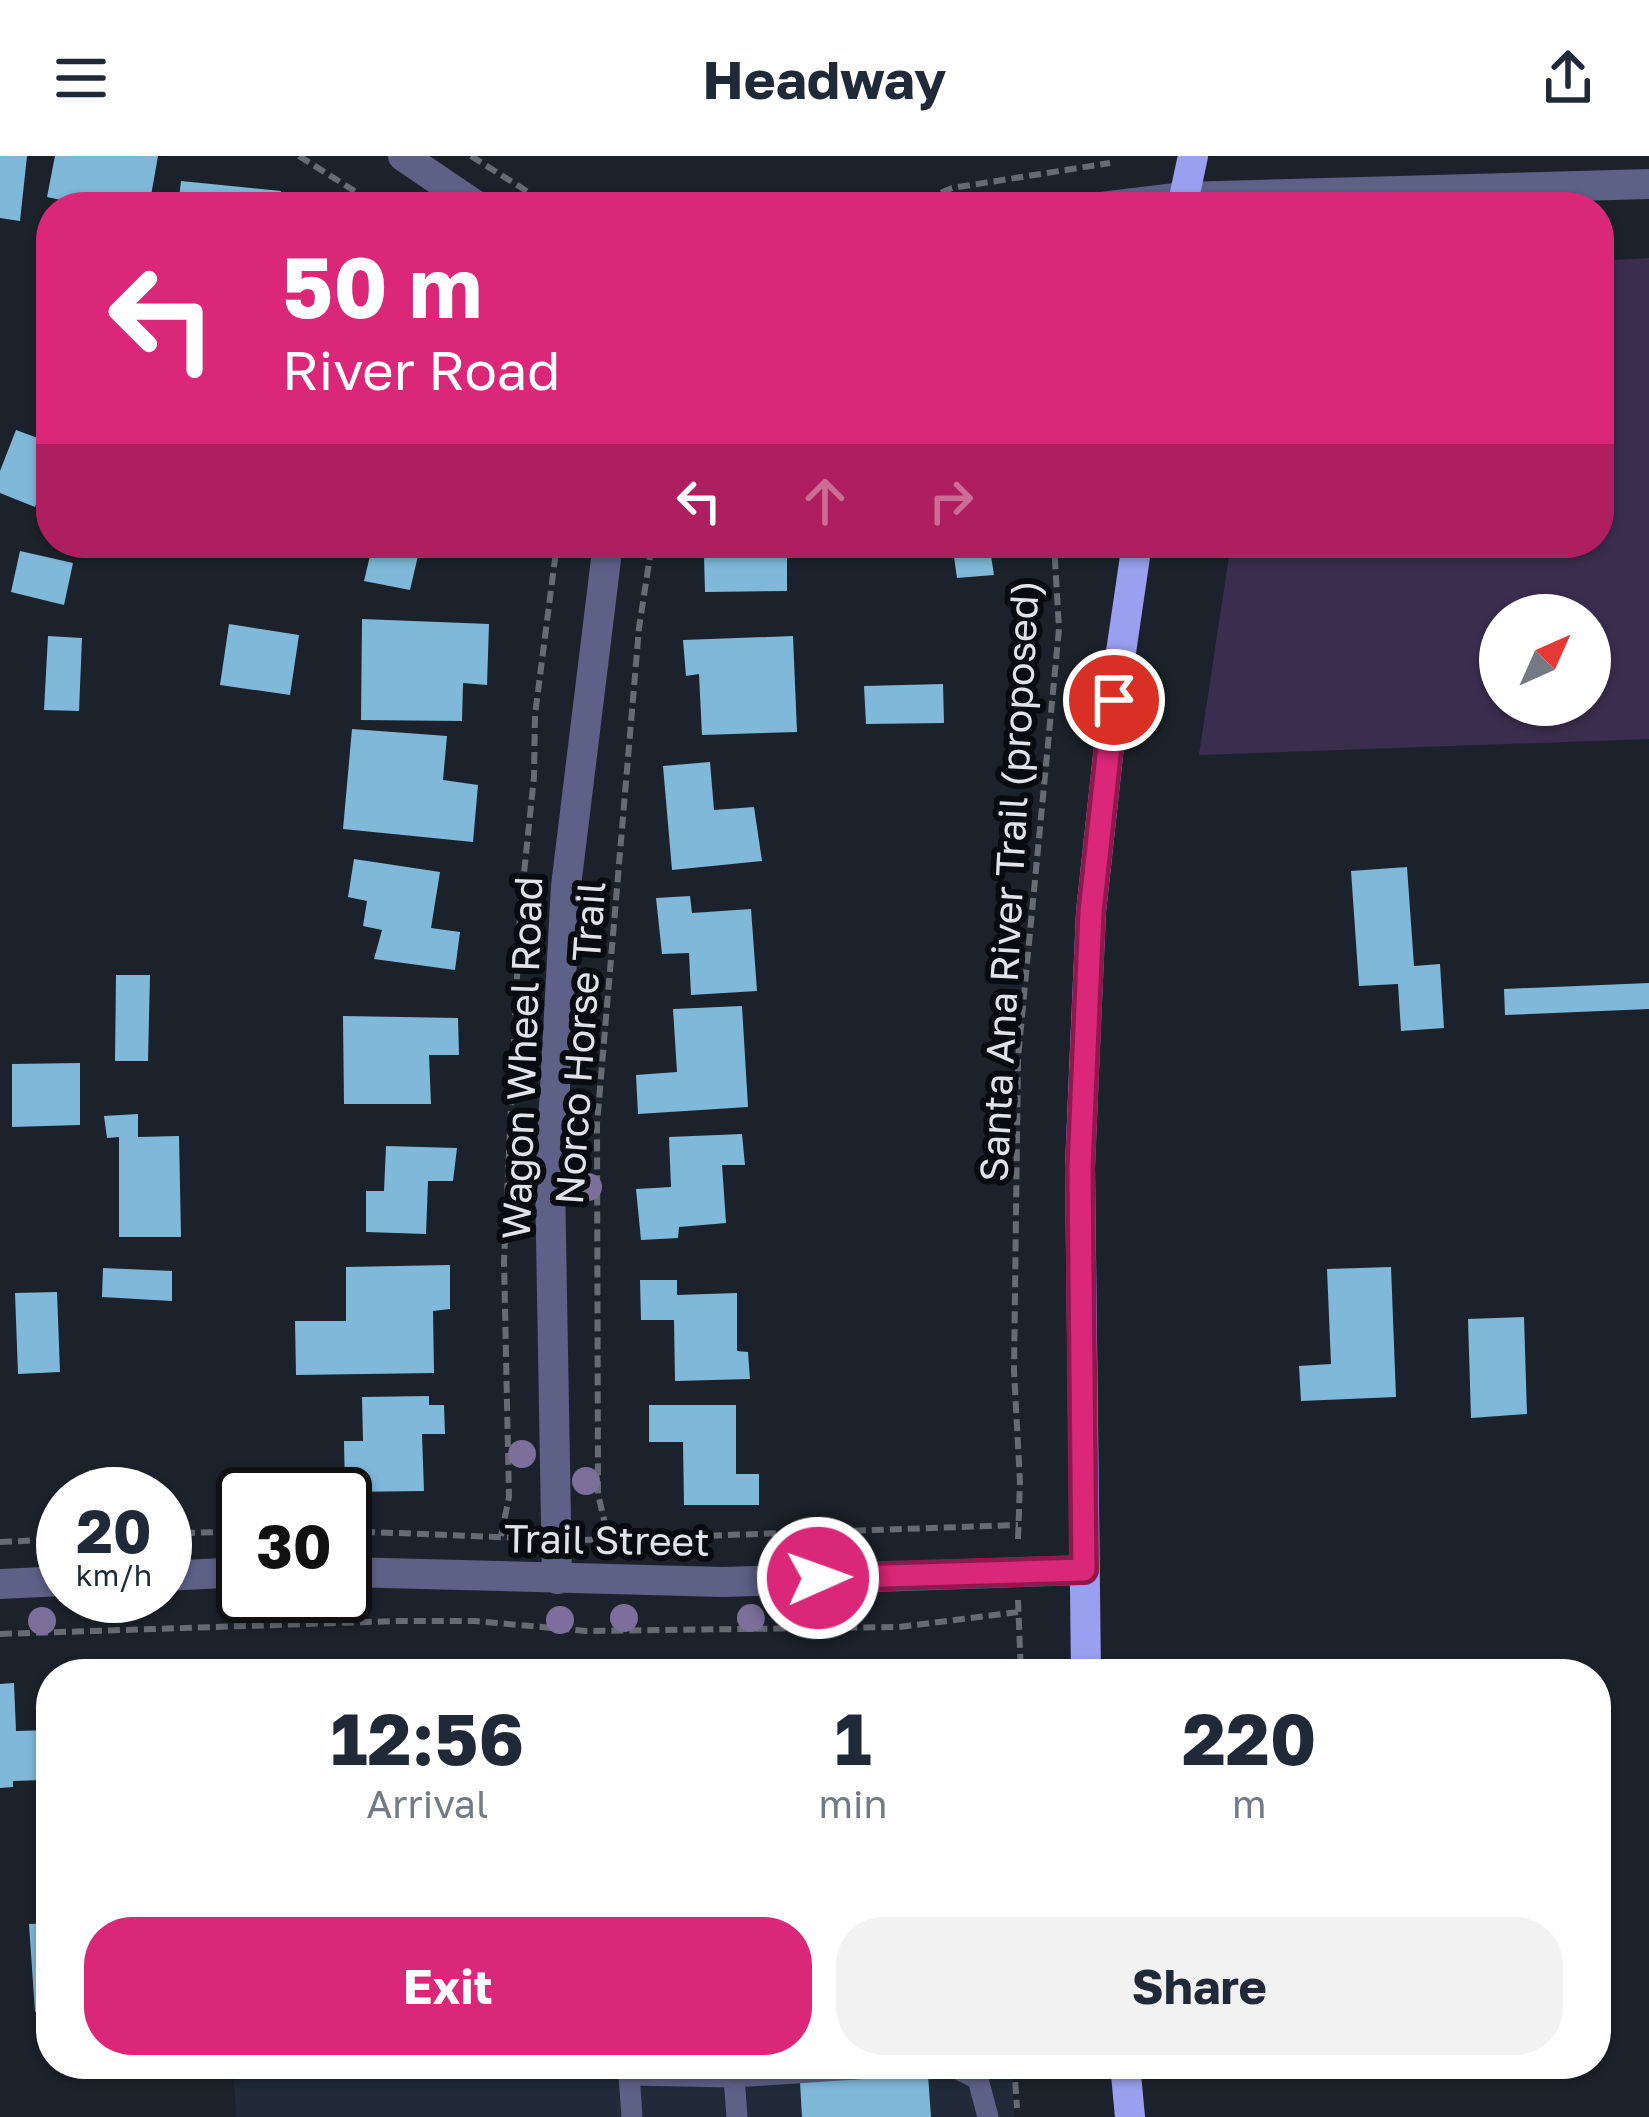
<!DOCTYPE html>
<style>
:root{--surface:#fff;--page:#f2f2f3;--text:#1f2937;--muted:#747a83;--accent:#db2777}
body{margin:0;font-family:"Golos Text",sans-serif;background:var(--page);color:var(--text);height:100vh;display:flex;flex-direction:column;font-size:45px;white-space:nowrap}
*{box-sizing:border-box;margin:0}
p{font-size:39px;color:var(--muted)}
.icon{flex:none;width:66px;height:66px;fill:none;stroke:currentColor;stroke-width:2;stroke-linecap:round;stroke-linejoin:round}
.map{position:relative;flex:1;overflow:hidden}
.drawer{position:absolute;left:36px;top:1503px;width:1575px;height:420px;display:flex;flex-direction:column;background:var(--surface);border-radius:48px;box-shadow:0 3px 9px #0004}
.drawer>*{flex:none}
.hud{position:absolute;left:36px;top:36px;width:1578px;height:366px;border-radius:48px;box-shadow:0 3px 9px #0004;background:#db2777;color:#fff;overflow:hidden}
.needle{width:78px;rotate:45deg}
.controls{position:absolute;left:1479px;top:438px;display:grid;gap:24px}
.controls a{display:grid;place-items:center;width:132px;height:132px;border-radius:50%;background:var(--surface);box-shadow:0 3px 9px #0004;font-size:60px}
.speed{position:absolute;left:36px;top:1311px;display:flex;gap:24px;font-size:60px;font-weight:700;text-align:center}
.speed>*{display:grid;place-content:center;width:156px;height:156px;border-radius:50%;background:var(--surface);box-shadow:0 3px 9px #0004;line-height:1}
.speed small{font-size:30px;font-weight:400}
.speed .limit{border:6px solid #111;border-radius:18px;background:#fff;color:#111}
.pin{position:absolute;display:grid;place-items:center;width:102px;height:102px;color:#fff;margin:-51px;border:6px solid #fff;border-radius:50%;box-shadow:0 3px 12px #0007}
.me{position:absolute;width:132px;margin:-66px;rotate:88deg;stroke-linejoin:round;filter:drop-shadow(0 0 9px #0008)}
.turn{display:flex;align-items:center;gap:42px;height:252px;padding:0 48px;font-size:54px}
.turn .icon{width:156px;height:156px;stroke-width:2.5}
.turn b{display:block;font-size:84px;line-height:102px}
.lanes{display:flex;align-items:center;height:114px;padding:0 48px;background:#0003;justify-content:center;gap:60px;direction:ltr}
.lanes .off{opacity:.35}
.eta{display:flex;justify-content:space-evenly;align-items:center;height:204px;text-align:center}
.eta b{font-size:72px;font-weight:700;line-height:84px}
.primary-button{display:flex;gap:24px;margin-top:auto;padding:24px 48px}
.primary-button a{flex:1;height:138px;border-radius:48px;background:var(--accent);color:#fff;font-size:48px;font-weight:700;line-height:138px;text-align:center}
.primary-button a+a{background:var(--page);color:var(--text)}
header{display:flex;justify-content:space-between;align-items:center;height:156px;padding:0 48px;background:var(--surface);font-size:54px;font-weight:700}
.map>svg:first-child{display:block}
.built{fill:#202a38}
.green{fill:#3b2d4e;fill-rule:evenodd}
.building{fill:#80b8da}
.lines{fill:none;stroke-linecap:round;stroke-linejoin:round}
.path{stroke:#676c74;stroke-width:6;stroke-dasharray:12 6;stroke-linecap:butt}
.lane{stroke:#5d6187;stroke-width:21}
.street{stroke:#5d6187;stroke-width:30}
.primary{stroke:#9a9fef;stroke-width:30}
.tree{fill:#7c6f9b}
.route-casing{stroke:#8e194d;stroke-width:30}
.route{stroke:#db2777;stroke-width:21}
.labels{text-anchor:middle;stroke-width:12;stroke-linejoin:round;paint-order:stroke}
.street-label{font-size:39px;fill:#e0e4ea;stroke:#080b0f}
</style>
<header><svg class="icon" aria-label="menu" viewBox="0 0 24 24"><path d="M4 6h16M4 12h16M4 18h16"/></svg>Headway<svg class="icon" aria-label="share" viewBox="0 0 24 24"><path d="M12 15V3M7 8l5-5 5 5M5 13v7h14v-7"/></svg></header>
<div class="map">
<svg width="1649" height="1961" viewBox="0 0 1649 1961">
<rect width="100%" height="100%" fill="#1c222b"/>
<path class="built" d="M233 1908H1012L1014 1961H236Z"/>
<path class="green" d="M1649 102V583L1199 599 1231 387H1599V105ZM1500 459H1590V549H1500Z"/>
<path class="building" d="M0 0H27L20 65 0 62Z
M55 0H158L149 51H93L47 41Z
M181 25 281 35 279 51H178Z
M16 274 51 287V309L35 351 0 337V315Z
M373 387H421L410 434 364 425Z
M727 387H787V435L705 436 704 400H726Z
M952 387H989L994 419 957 422Z
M20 395 73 407 64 449 11 436Z
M362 463 489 468 487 529 463 527 462 565 361 564Z
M229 468 299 479 290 539 220 529Z
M48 480 82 482 79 555 44 554Z
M793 480 797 576 702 579 699 518 686 520 683 484Z
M943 528 944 567 866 568 864 530Z
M352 573 447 580 443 624 478 629 473 686 343 673Z
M710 606 714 654 754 651 762 705 672 714 663 610Z
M354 703 440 716 431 772 460 776 455 814 374 803 382 774 363 770 367 745 348 741Z
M1407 711 1414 810 1440 808 1444 872 1401 875 1398 828 1359 830 1351 715Z
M690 740 692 757 751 753 757 835 691 839 689 797 662 798 656 742Z
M116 819H150L148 905H115Z
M1649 827V853L1505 859 1504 833Z
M742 850 748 951 638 958 636 919 677 916 673 853Z
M343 860 458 862 459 899H429L431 948H344Z
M80 907V969L12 971V908Z
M138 958V981L179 980 181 1081H119V981L107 982 104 960Z
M742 978 745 1009H722L726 1067 679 1071 678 1082 641 1084 636 1033 671 1031 669 981Z
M386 990 457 992 453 1025H428L426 1078 366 1076V1035H384Z
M450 1109V1153L433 1155 434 1217 296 1219 295 1165H346V1111Z
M1391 1111 1396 1241 1301 1245 1299 1210 1331 1208 1327 1113Z
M103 1112 172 1115V1145L102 1141Z
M640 1124H677V1139L737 1137V1195L748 1196 750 1223 675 1225 674 1164H641Z
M57 1136 60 1216 18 1218 15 1137Z
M1524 1161 1527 1258 1471 1262 1468 1163Z
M429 1240V1249H444L445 1278H422L424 1335 345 1336 344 1285H363L362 1241Z
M649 1249H736V1318H759V1349H684L683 1286H649Z
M14 1527 16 1575 51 1574V1670H44L42 1624 13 1625V1631L0 1632V1528Z
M51 1767V1855L35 1856 29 1768Z
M928 1919 931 1961H802L800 1926Z"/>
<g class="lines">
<path class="path" d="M299 0 380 51
M471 0 552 51
M908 51 952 32 1110 7
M345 1375 523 1382
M165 1378 243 1375
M501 1380 509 1341 504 1105 520 756 534 621 535 559 557 387
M1018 1383 1020 1326 1014 1215 1018 902 1059 473 1054 387
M584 1384 1018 1369
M620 1384 606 1372 598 1338 597 968 639 472 652 387
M0 1386 63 1383
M1018 1444 1021 1518
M0 1478 398 1465H475L586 1475 899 1471 1018 1456
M1014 1908 1017 1952"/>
<path class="lane" d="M734 1921 932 1908 956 1912 978 1923 988 1961
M632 1961 629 1919 734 1921 737 1961"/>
<path class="street" d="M403 0 478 51
M1101 51 1184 41 1649 28
M345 1416 723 1426 1084 1414
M165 1420 243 1416
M557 1423 550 1024 566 730 608 387
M0 1428 63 1425"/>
<path class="primary" d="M1182 51 1193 0
M1086 1518 1080 1011 1085 891 1091 756 1114 544 1137 387
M1125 1908 1130 1961"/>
</g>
<g class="tree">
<circle cx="588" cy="1031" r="14"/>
<circle cx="522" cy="1298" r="14"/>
<circle cx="586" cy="1325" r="14"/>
<circle cx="624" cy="1462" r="14"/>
<circle cx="751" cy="1462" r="14"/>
<circle cx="560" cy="1464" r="14"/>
<circle cx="42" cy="1465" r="14"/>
</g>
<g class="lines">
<defs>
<path id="route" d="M818 1422 1084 1414 1080 1012 1091 756 1114 544"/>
</defs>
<use href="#route" class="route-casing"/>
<use href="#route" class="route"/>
</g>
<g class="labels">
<g class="street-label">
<text transform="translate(1009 725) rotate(-87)" y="14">Santa Ana River Trail (proposed)</text>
<text transform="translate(580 887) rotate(-86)" y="14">Norco Horse Trail</text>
<text transform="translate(522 902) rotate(-88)" y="14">Wagon Wheel Road</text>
<text transform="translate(607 1384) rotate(1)" y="14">Trail Street</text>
</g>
</g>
</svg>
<div class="controls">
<a><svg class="needle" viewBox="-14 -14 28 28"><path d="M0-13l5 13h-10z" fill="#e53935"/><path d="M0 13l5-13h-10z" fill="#747a83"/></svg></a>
</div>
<div class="speed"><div>20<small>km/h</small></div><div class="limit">30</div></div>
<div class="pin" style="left:1114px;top:544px;background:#d93025"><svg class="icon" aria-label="arrive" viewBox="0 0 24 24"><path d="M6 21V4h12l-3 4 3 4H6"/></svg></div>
<svg class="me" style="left:818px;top:1422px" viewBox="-20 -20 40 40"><circle r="17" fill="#db2777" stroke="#fff" stroke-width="3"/><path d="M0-11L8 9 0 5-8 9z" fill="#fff"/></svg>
<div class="hud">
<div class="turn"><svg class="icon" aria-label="left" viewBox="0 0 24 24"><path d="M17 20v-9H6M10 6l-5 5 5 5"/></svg><div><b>50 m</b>River Road</div></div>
<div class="lanes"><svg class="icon" aria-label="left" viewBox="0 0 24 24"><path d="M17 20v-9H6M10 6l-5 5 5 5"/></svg><svg class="icon off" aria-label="ahead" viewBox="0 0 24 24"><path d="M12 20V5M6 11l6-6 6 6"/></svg><svg class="icon off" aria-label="right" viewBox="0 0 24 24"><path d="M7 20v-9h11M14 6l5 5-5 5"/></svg></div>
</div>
<section class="drawer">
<div class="eta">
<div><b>12:56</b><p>Arrival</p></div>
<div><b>1</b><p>min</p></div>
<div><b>220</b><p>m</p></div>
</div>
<div class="primary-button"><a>Exit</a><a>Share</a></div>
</section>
</div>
